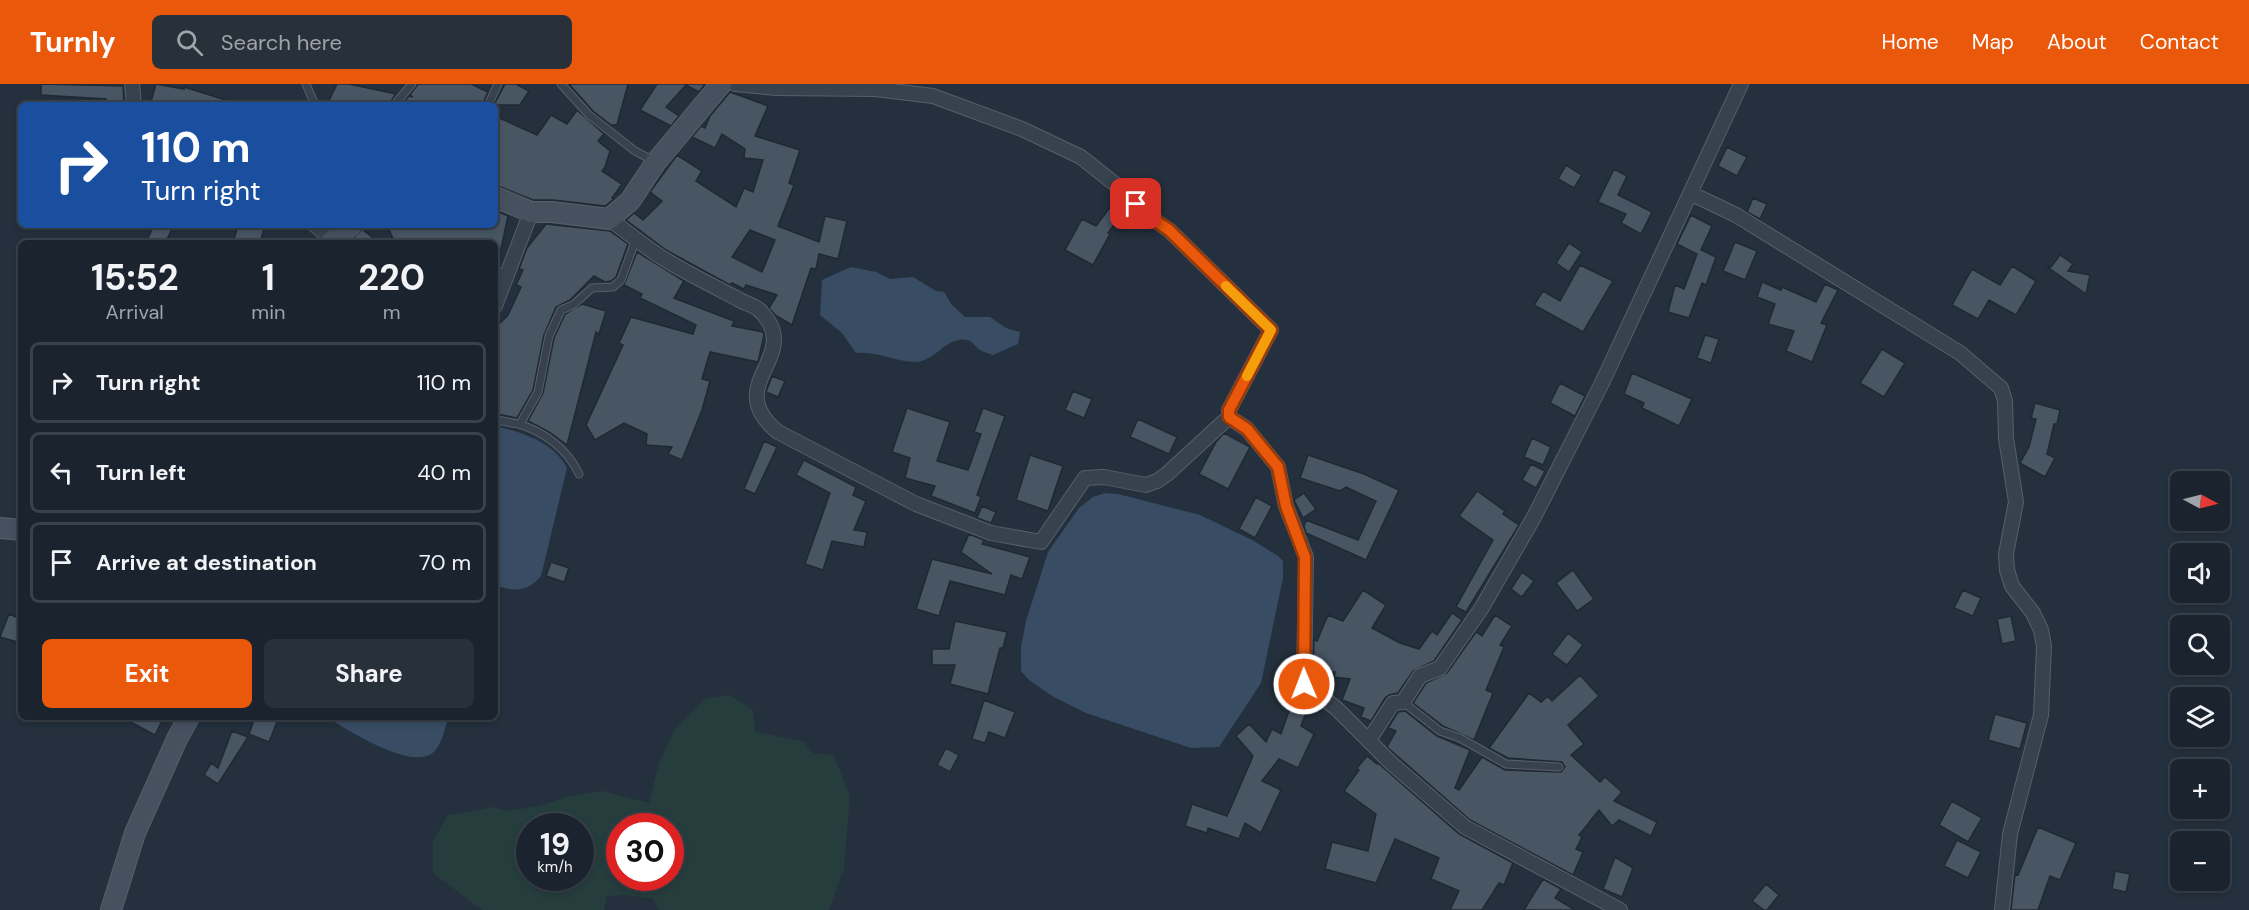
<!DOCTYPE html>
<meta charset="utf-8">
<style>
:root{--surface:#1b242e;--page:#28303a;--text:#f1f3f6;--muted:#a0a4aa;--line:#39414a;--accent:#ea580c}
body{margin:0;font-family:"DM Sans",sans-serif;background:var(--page);color:var(--text);height:100vh;display:flex;flex-direction:column;font-size:22px;white-space:nowrap}
*{box-sizing:border-box;margin:0}
p{font-size:20px;color:var(--muted)}
.icon{flex:none;width:33px;height:33px;fill:none;stroke:currentColor;stroke-width:2;stroke-linecap:round;stroke-linejoin:round}
.map{position:relative;flex:1;overflow:hidden}
.drawer{position:absolute;left:18px;top:156px;width:480px;height:480px;display:flex;flex-direction:column;background:var(--surface);border-radius:9px;box-shadow:0 3px 9px #0003,0 0 0 2px var(--line)}
.drawer>*{flex:none}
.banner{position:absolute;left:18px;top:18px;width:480px;height:126px;border-radius:9px;box-shadow:0 3px 9px #0003,0 0 0 2px var(--line);background:#1a4fa0;color:#fff;overflow:hidden}
.needle{width:39px;rotate:97deg}
.controls{position:absolute;left:2170px;top:387px;display:grid;gap:12px}
.controls a{display:grid;place-items:center;width:60px;height:60px;border-radius:9px;background:var(--surface);box-shadow:0 3px 9px #0003,0 0 0 2px var(--line);font-size:30px}
.speed{position:absolute;left:516px;top:729px;display:flex;gap:12px;font-size:30px;font-weight:700;text-align:center}
.speed>*{display:grid;place-content:center;width:78px;height:78px;border-radius:50%;background:var(--surface);box-shadow:0 3px 9px #0003,0 0 0 2px var(--line);line-height:1}
.speed small{font-size:15px;font-weight:400}
.speed .limit{border:9px solid #d22;background:#fff;color:#111}
.pin{position:absolute;display:grid;place-items:center;width:51px;height:51px;color:#fff;margin:-26px;border-radius:12px;box-shadow:0 3px 9px #0006}
.me{position:absolute;width:66px;margin:-33px;rotate:359deg;stroke-linejoin:round;filter:drop-shadow(0 0 4px #0008)}
.turn{display:flex;align-items:center;gap:21px;height:126px;padding:0 24px;font-size:27px}
.turn .icon{width:78px;height:78px;stroke-width:2.5}
.turn b{display:block;font-size:42px;line-height:51px}
.eta{display:flex;justify-content:space-evenly;align-items:center;height:102px;text-align:center}
.eta b{font-size:36px;font-weight:700;line-height:42px}
.cta{display:flex;gap:12px;margin-top:auto;padding:12px 24px}
.cta a{flex:1;height:69px;border-radius:9px;background:var(--accent);color:#fff;font-size:24px;font-weight:700;line-height:69px;text-align:center}
.cta a+a{background:var(--page);color:var(--text)}
ul{padding:0;list-style:none}
li{display:flex;align-items:center;gap:18px;height:81px;margin:0 12px 9px;padding:0 12px;border:3px solid var(--line);border-radius:9px}
li div{flex:1}
li b{display:block;font-size:22px}
li em{font-style:normal}
header{display:flex;align-items:center;gap:36px;box-sizing:border-box;height:84px;padding:0 30px;background:var(--accent);color:#fff}
header strong{font-size:28px}
nav{display:flex;gap:33px;margin-inline-start:auto;font-size:21px}
.search{width:420px;height:54px;background:var(--page);display:flex;align-items:center;gap:15px;box-sizing:border-box;padding:0 21px;border-radius:9px;color:var(--muted);font-size:22px}
.map>svg:first-child{display:block}
.green{fill:#263d3e;fill-rule:evenodd}
.water{fill:#384d64}
.building{fill:#485664;stroke:#1f2934;stroke-width:1.5;fill-rule:evenodd}
.lines{fill:none;stroke-linecap:round;stroke-linejoin:round}
.lane-casing{stroke:#56606b;stroke-width:9}
.street-casing{stroke:#56606b;stroke-width:16}
.secondary-casing{stroke:#56606b;stroke-width:22}
.lane{stroke:#38424e;stroke-width:7}
.street{stroke:#38424e;stroke-width:14}
.secondary{stroke:#465160;stroke-width:20}
.route-casing{stroke:#983908;stroke-width:15}
.route{stroke:#ea580c;stroke-width:10}
.slow{stroke:#f59e0b;stroke-width:10}
</style>
<header>
<strong>Turnly</strong>
<div class="search"><svg class="icon" aria-label="search" viewBox="0 0 24 24"><circle cx="10" cy="10" r="6"/><path d="M15 15l6 6"/></svg>Search here</div>
<nav><a>Home</a><a>Map</a><a>About</a><a>Contact</a></nav>
</header>
<div class="map">
<svg width="2249" height="826" viewBox="0 0 2249 826">
<rect width="100%" height="100%" fill="#24303d"/>
<path class="green" d="M730 611 753 626 755 648 803 657 813 669 834 672 850 712 844 784 829 826H659L653 815 625 811 607 812 604 826H482L433 789V757L448 731 493 723 507 727 540 722 569 712 602 707 649 719 659 679 675 645 706 614ZM580 742V794H530V742ZM620 742H670V794H620Z"/>
<path class="water" d="M851 183 876 188 890 195 913 193 936 207 944 208 952 221 965 233H990L1006 244 1020 248 1018 260 993 271C989 270 984 268 980 266 976 264 974 259 970 257 948 249 937 277 916 278 895 278 879 267 856 269L842 249 820 231 822 196Z
M495 342C521 348 554 358 567 384L541 492C527 508 515 508 495 501Z
M1105 409 1118 410 1200 431 1252 456 1278 472 1283 477V494L1261 599 1219 663 1191 664 1086 629 1052 612 1029 596 1021 587V563L1026 537 1048 468 1079 424 1093 413Z
M326 633H449C445 643 442 660 434 668 411 688 347 645 326 633Z"/>
<path class="building" d="M41 0 123 2 124 21H106V15L41 11Z
M156 0 184 5V3L232 18 231 21H150Z
M337 0H349L396 10 388 21H327Z
M418 0H471L488 8 482 21H459L451 17 448 21H424L420 18V21H401L409 12 413 13 410 11Z
M505 0H516L529 7 520 21H494Z
M569 0H628L617 41H611L593 27Z
M657 0H705L699 8 686 1 666 23 679 32 671 42 640 26Z
M730 8 768 22 755 52 800 66 789 99 794 101 778 142 819 158 825 132 847 137 838 175 819 170 816 185 811 184 792 241 775 231 769 224 777 211 746 201 744 205 732 199 730 201 666 166 626 136 634 129 643 136 662 117 650 108 677 71 702 87 696 97 736 123 744 104 753 108 763 76 744 74 745 65 722 50 715 64 692 53 701 42 705 44 710 32ZM750 146 775 156 762 188 732 173Z
M577 26 604 50 598 57 610 67 605 83 602 87 622 100 612 114 614 115 605 122 553 116H533L495 101V32L537 51 551 31 567 40Z
M1727 63 1747 73 1737 92 1718 82Z
M1566 81 1582 91 1574 104 1558 95Z
M1614 85 1627 92 1618 111 1652 128 1641 150 1621 139 1626 130 1598 118Z
M1753 114 1767 120 1760 135 1747 128Z
M1114 118 1125 126 1108 149 1110 150 1093 181 1065 166 1082 135 1096 142Z
M495 126 508 132 501 165 495 164V159H395L387 141H495Z
M1691 131 1712 142 1701 166 1716 173 1706 201 1702 199 1689 234 1668 228 1675 201 1684 205 1697 170 1677 160Z
M546 140 610 147 628 160 616 193 611 197 605 198 594 192 570 216 556 223 544 251 533 306 517 334 502 331 495 329V251L499 243 498 241 508 231 521 203 516 201 523 186 519 185 527 164Z
M154 141H174L165 159H159L148 154Z
M238 141H252L264 145 260 159H233Z
M362 145 379 159H348Z
M1735 158 1757 167 1745 196 1723 187Z
M1569 159 1582 168 1569 188 1556 179Z
M637 168 684 197 674 214 734 237 732 242 763 248 764 251 758 278 710 268 702 295 710 297 702 326 682 376 668 370 672 363 646 361 647 350 624 339 595 356 586 341 623 261 619 259 631 233 693 250 696 241 640 214 642 210 624 201Z
M2060 171 2073 180 2068 187 2090 191 2086 210 2046 182 2051 183Z
M1580 181 1613 197 1583 248 1534 221 1543 207 1560 217Z
M2012 182 2036 197 2016 231 1989 216 1978 235 1952 221 1972 185 2000 201Z
M1762 198 1781 206 1782 203 1816 218 1825 200 1838 206 1821 239 1827 241 1812 278 1786 267 1794 247 1768 240 1775 220 1757 213Z
M582 220 606 227 599 250 596 248 567 361 549 348 528 337 543 309 554 254 565 230Z
M1705 251 1719 255 1711 279 1697 274Z
M1882 265 1905 279 1884 313 1860 299Z
M1632 289 1692 315 1679 342 1642 324 1644 319 1624 310Z
M772 292 785 297 778 313 766 308Z
M1560 299 1585 312 1575 332 1550 319Z
M1073 307 1092 315 1084 334 1065 326Z
M2035 319 2060 326 2057 340H2054L2047 370 2055 374 2045 393 2020 379 2029 363 2036 335 2031 334Z
M907 324 950 338 937 377 968 386 981 350 974 348 983 324 1005 332 977 411 981 413 975 429 931 412 935 402 905 394 910 374 892 368Z
M1138 335 1177 353 1169 370 1130 353Z
M1224 349 1250 363 1228 405 1199 390 1216 358Z
M1532 354 1551 363 1543 381 1524 373Z
M764 357 777 363 755 410 744 405Z
M1030 371 1063 382 1048 427 1016 416Z
M1308 371 1364 390 1399 406 1366 476 1306 449 1304 442 1306 436 1358 456 1376 417 1346 403 1340 407 1300 394Z
M804 376 856 403 853 411 866 417 854 446 867 448 864 463 832 457 823 486 805 480 830 409 796 391Z
M1531 380 1545 387 1536 404 1522 396Z
M1477 407 1505 427 1503 430 1519 441 1466 528 1456 523 1493 456 1459 432Z
M1304 409 1316 425 1303 434 1294 416Z
M1256 413 1272 422 1255 454 1239 445Z
M982 422 996 428 991 439 977 434Z
M969 450 984 456 982 460 1030 473 1022 495 1011 491 1005 511 950 497 939 532 916 525 932 475 992 490 961 468Z
M551 478 569 484 564 498 546 492Z
M1573 486 1594 515 1577 527 1556 499Z
M1522 488 1534 497 1522 513 1511 505Z
M1363 506 1386 521 1372 544 1400 559 1419 565 1432 547 1437 551 1452 529 1462 536 1434 577 1413 587 1398 609 1389 611 1385 614 1371 637 1361 633 1364 624 1342 616 1350 595 1334 593 1335 588H1313L1314 555 1317 557 1328 531 1343 537Z
M1963 506 1981 514 1973 532 1954 524Z
M9 530 21 535V559L0 553Z
M1495 531 1512 542 1500 561 1504 563 1486 606 1493 609 1474 656 1443 642 1413 619 1426 599 1447 589 1476 548 1482 552Z
M2011 532 2016 557 2002 560 1997 535Z
M955 537 1007 548 1003 564H1000L988 610 950 600 955 581H932V565H949Z
M1568 549 1583 561 1567 581 1552 570Z
M1580 591 1599 612 1568 641 1584 660 1571 671 1600 698 1605 693 1622 708 1614 717 1657 738 1651 752 1619 736 1612 742 1599 726 1579 751 1582 753 1576 765 1583 768 1573 791 1470 736 1387 663 1396 647 1388 644 1398 628 1405 627 1437 652 1470 666 1455 704 1459 706 1482 673 1505 686 1561 688 1565 683 1562 678 1508 674 1489 664 1529 609 1541 618 1548 612 1552 617Z
M984 616 1015 628 1005 654 989 648 985 659 972 655Z
M1292 618 1308 623 1301 642 1314 650 1298 684 1279 675 1262 697 1281 706 1261 749 1245 739 1239 755 1208 744 1207 749 1185 742 1192 720 1227 732 1253 672 1236 652 1249 640 1266 658 1272 645 1281 650Z
M1995 630 2027 639 2020 665 1988 656Z
M121 633H164L155 651Z
M255 633H279L269 658 249 650Z
M232 647 248 653 218 700 204 691 211 679 218 684Z
M946 664 959 671 950 688 937 681Z
M1367 672 1377 680 1378 679 1459 750 1513 779 1504 801 1499 799 1482 826H1450L1459 807 1431 795 1439 774 1395 755 1376 799 1325 785 1332 758 1368 767 1376 730 1344 707 1359 686 1357 684Z
M1952 717 1982 734 1968 758 1939 741Z
M2038 743 2076 759 2060 796 2050 792 2038 826H2011L2015 790 2018 791Z
M1957 756 1981 768 1968 794 1944 782Z
M1615 773 1633 784 1622 813 1603 805Z
M2115 787 2130 790 2126 808 2112 805Z
M1543 795 1561 805 1555 814 1575 826H1524Z
M1766 800 1779 811 1767 826H1764L1752 817Z"/>
<g class="lines">
<defs>
<path id="lane" d="M306 0 315 21
M561 0 589 31 635 67 654 77
M394 21 412 0
M488 21 498 0
M495 187 507 189
M495 335C502 338 511 338 518 340 544 347 568 366 579 390
M520 340 538 308 549 252 561 226 573 221 592 204 613 203 621 196 636 155
M1403 618 1440 647 1460 654 1506 680 1559 683"/>
<path id="street" d="M132 0 134 21
M735 0 776 4 876 5 933 12 1022 45 1081 73 1125 108 1147 131 1169 146 1271 246 1229 326V333
M1692 110 1736 131 1960 269 2001 304 2005 317 2006 354 2016 418 2006 470 2007 486 2012 502 2033 529 2041 546 2044 562 2041 631 2010 750 2002 826
M609 135C629 149 648 166 669 178 691 191 715 203 738 215 744 219 753 221 758 225 762 228 768 236 770 240 790 278 725 305 778 348L916 420 991 449 1041 458 1085 394 1104 393 1146 401 1157 397 1167 390 1229 333 1247 345 1278 383 1286 422 1306 473 1304 600 1336 624 1391 679 1465 743 1620 826
M315 141 332 155
M495 222 531 128
M1369 656 1393 619 1403 618 1420 592 1440 584 1481 525 1534 433 1602 299 1741 0"/>
<path id="secondary" d="M495 113 531 128H552L609 135 630 117 656 78 721 0
M330 159 351 141
M0 444 21 446
M111 826 135 749 177 655 189 633"/>
</defs>
<use href="#lane" class="lane-casing"/>
<use href="#street" class="street-casing"/>
<use href="#secondary" class="secondary-casing"/>
<use href="#lane" class="lane"/>
<use href="#street" class="street"/>
<use href="#secondary" class="secondary"/>
</g>
<g class="lines">
<defs>
<path id="route" d="M1136 120 1147 131 1169 146 1271 246 1229 326V333L1247 345 1278 383 1286 422 1305 473 1304 600"/>
</defs>
<use href="#route" class="route-casing"/>
<use href="#route" class="route"/>
<path class="slow" d="M1226 202 1271 246 1247 292"/>
</g>
</svg>
<div class="controls">
<a><svg class="needle" viewBox="-14 -14 28 28"><path d="M0-13l5 13h-10z" fill="#e53935"/><path d="M0 13l5-13h-10z" fill="#a0a4aa"/></svg></a>
<a><svg class="icon" aria-label="sound" viewBox="0 0 24 24"><path d="M4 9h4l5-4v14l-5-4H4zM17 9q2 3 0 6"/></svg></a>
<a><svg class="icon" aria-label="search" viewBox="0 0 24 24"><circle cx="10" cy="10" r="6"/><path d="M15 15l6 6"/></svg></a>
<a><svg class="icon" aria-label="layers" viewBox="0 0 24 24"><path d="M12 4l9 5-9 5-9-5zM3 14l9 5 9-5"/></svg></a>
<a>+</a>
<a>−</a>
</div>
<div class="speed"><div>19<small>km/h</small></div><div class="limit">30</div></div>
<div class="pin" style="left:1136px;top:120px;background:#d93025"><svg class="icon" aria-label="arrive" viewBox="0 0 24 24"><path d="M6 21V4h12l-3 4 3 4H6"/></svg></div>
<svg class="me" style="left:1304px;top:600px" viewBox="-20 -20 40 40"><circle r="17" fill="#ea580c" stroke="#fff" stroke-width="3"/><path d="M0-11L8 9 0 5-8 9z" fill="#fff"/></svg>
<div class="banner">
<div class="turn"><svg class="icon" aria-label="right" viewBox="0 0 24 24"><path d="M7 20v-9h11M14 6l5 5-5 5"/></svg><div><b>110 m</b>Turn right</div></div>
</div>
<section class="drawer">
<div class="eta">
<div><b>15:52</b><p>Arrival</p></div>
<div><b>1</b><p>min</p></div>
<div><b>220</b><p>m</p></div>
</div>
<ul>
<li><svg class="icon" aria-label="right" viewBox="0 0 24 24"><path d="M7 20v-9h11M14 6l5 5-5 5"/></svg><div><b>Turn right</b></div><em>110 m</em></li>
<li><svg class="icon" aria-label="left" viewBox="0 0 24 24"><path d="M17 20v-9H6M10 6l-5 5 5 5"/></svg><div><b>Turn left</b></div><em>40 m</em></li>
<li><svg class="icon" aria-label="arrive" viewBox="0 0 24 24"><path d="M6 21V4h12l-3 4 3 4H6"/></svg><div><b>Arrive at destination</b></div><em>70 m</em></li>
</ul>
<div class="cta"><a>Exit</a><a>Share</a></div>
</section>
</div>
